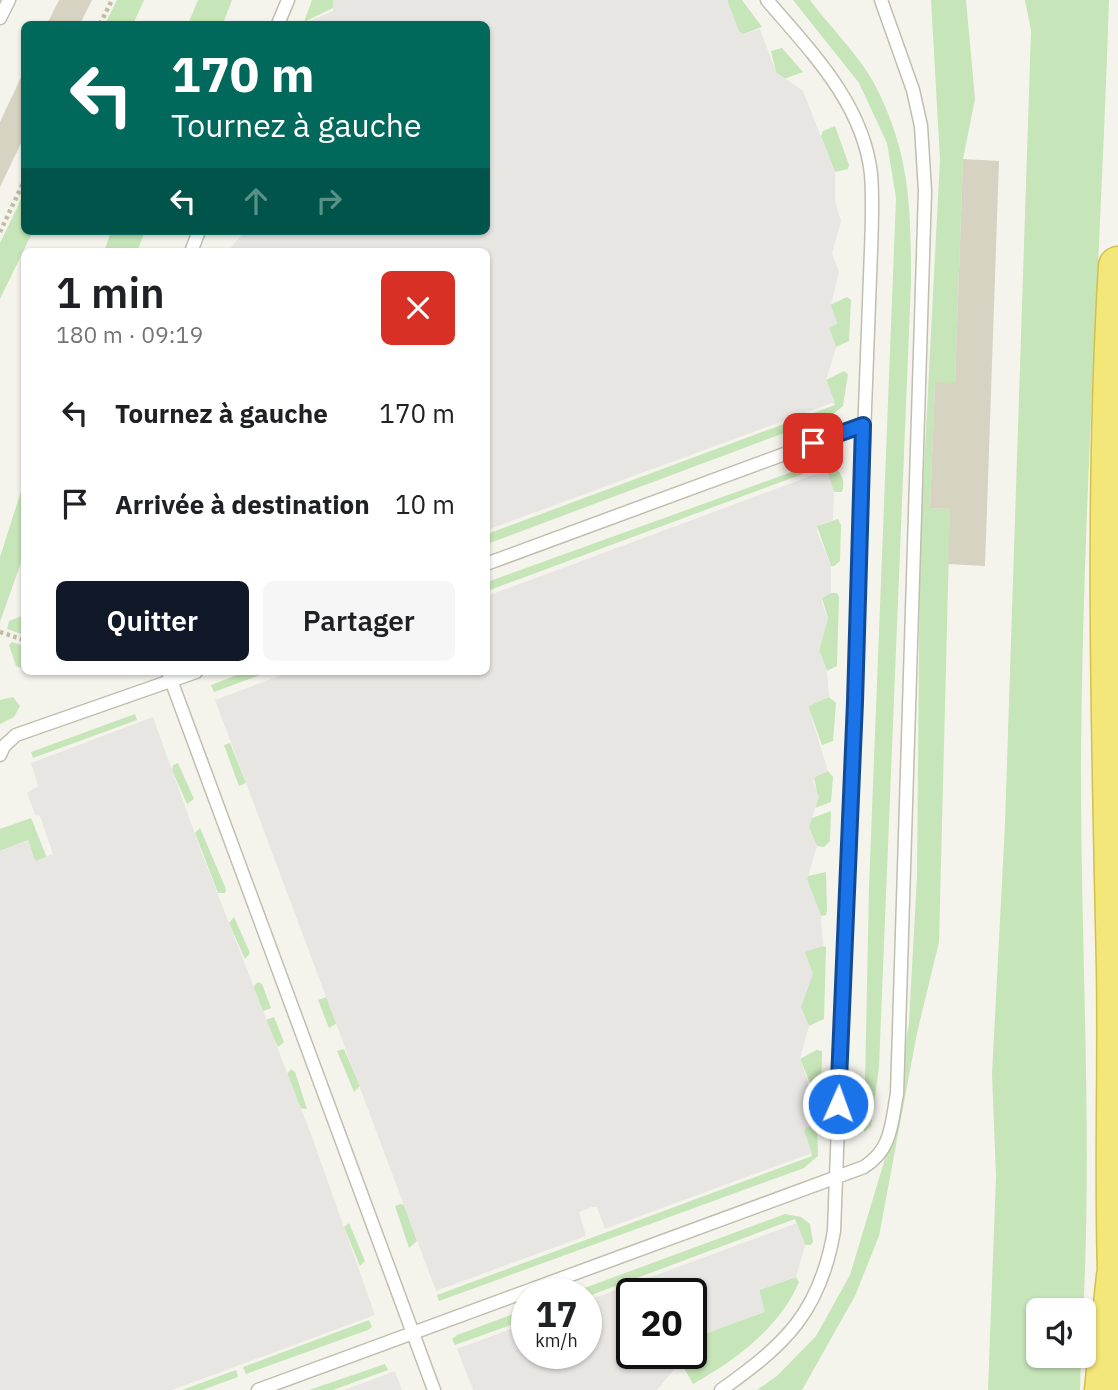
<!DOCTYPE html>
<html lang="fr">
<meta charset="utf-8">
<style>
:root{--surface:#fff;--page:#f6f6f6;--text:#202124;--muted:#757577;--accent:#111827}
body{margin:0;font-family:"IBM Plex Sans",sans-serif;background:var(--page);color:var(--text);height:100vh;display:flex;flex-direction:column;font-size:26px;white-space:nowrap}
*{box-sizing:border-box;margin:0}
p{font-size:23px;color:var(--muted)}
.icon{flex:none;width:38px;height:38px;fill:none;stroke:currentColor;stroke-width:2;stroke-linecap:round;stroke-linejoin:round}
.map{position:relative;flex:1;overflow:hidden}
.panel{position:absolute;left:21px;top:248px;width:469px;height:427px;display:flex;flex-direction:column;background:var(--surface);border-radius:10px;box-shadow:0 2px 5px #0004}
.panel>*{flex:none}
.guide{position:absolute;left:21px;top:21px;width:469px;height:214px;border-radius:10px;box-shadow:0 2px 5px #0004;background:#00695c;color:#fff;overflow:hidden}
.controls{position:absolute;left:1026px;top:1298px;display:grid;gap:14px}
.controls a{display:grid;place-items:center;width:70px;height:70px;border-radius:10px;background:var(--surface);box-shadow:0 2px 5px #0004;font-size:35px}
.speed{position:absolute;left:511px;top:1278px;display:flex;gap:14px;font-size:35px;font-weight:700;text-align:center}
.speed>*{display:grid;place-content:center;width:91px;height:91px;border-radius:50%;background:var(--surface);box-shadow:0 2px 5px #0004;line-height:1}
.speed small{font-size:18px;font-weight:400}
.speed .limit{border:4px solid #111;border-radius:10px;background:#fff;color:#111}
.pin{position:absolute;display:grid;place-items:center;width:60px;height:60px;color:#fff;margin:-30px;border-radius:14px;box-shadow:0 4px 10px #0006}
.me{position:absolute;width:77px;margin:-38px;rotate:2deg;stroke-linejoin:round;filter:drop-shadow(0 0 5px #0008)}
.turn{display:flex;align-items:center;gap:24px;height:147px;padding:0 35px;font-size:32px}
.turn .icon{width:91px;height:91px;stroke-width:2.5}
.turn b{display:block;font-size:49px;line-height:60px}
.lanes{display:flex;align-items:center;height:66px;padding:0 35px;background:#0003;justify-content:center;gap:35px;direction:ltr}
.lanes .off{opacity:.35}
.round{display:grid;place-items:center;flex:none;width:74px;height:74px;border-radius:10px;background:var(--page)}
.head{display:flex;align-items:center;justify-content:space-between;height:119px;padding:0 35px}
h1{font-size:42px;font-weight:600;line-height:52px}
.button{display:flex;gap:14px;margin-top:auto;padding:14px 35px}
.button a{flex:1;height:80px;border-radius:10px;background:var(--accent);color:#fff;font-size:28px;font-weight:600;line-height:80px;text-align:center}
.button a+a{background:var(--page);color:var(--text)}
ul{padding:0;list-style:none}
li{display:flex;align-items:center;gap:21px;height:91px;padding:0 35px}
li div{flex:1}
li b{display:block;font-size:26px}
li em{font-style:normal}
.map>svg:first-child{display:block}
.green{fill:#c6e5b8}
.parking{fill:#e7e6e3}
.building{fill:#d6d3c2}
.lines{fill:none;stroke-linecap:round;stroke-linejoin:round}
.service-casing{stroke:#c0beaf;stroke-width:15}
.motorway-casing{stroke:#d2c049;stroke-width:41}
.path{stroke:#c0bda1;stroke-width:4.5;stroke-dasharray:3.5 3.5;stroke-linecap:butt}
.service{stroke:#fff;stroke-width:12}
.motorway{stroke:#f3e779;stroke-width:38}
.route-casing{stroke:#114b97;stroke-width:18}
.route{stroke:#1a73e8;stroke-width:12}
</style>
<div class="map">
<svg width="1118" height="1390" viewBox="0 0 1118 1390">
<rect width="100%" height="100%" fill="#f5f4ec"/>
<path class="green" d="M117 0H144L133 24H105Z
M198 0H232L223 24H188Z
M312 0H333L335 7 304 22Z
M727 0H742L762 27 743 34 739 32Z
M793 0H810C830 27 859 55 875 85 910 153 911 207 911 282L879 1067 871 1126 864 1132 869 887 896 198 887 143 859 83Z
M931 0H966L975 99 963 159 955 383H935L930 508 950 509 939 942 917 1033 879 1236 855 1296 802 1390H757L777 1376 816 1336 850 1275 887 1152 909 1023 917 876 920 545 940 159Z
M1025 0H1109C1101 251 1083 502 1081 754 1080 941 1093 1128 1083 1316V1311H1038V1356H1081L1080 1390H988L996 1177 992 1074 1005 824 1031 31Z
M782 48 803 72 487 188 776 72 771 51Z
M835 126 849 165 848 169 835 172 821 136 823 131Z
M24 193V231H33L0 299V243Z
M111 231H145L137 252H104Z
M847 297 851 300 849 341 836 347 829 328 837 323 830 305Z
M844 371 848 374 843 406 832 415 487 544V534L835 405 826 380Z
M822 461C837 466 847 476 842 492H834L824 466 487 591V582Z
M24 482V554L0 622V557Z
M838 519 841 525 840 561 834 566H831L817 526Z
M831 593H837L839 597 837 666 827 671 819 650 828 618 822 598Z
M24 615V635L7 629 9 621Z
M12 642 24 646V669L16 666 9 645Z
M245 672H268L214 692 211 685Z
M13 697 20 706 14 717 0 724V700Z
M829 697 836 703 833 741 822 745 808 706Z
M135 714 137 720 33 758 31 752Z
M230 743 246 783 239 786 224 745Z
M178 763 194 799 187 804 172 770 173 765Z
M828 771 833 777 831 802 700 851 818 797 814 777Z
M831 811 830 841 824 847 817 846 809 828 704 858Z
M31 818 47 858 35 861 28 840 0 851V829Z
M200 828 226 889 225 893H218L195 833Z
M826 872 827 911 826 915 821 916 807 880 808 876Z
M234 917 250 953 245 959 229 923Z
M488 938 330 1006 337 1023 329 1028 318 1000Z
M823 946 826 947 824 1019 809 1026 800 1007 812 974 804 955 805 951Z
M258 982 262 984 271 1008 132 1061 259 1004 253 987Z
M274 1017 284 1042 278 1047 268 1027 134 1069Z
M344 1049 360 1086 354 1092 337 1051Z
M816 1050 822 1051V1055L821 1093 816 1097 800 1059Z
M291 1069 295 1072 307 1109 300 1108 287 1074Z
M817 1125 818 1156 804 1168 439 1301 437 1295 812 1156 804 1131 806 1127Z
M401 1204 404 1205 417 1241 409 1248 395 1206Z
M785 1214 801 1217 810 1224 813 1242 811 1245H805L795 1219 586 1297V1293H571Z
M349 1223 365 1261 360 1266 344 1227Z
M796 1277 799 1282C780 1327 735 1361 693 1384L684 1368 677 1366 673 1353H691V1339L764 1312 759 1290Z
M527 1309V1319L455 1345 452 1339 457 1335Z
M369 1320 372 1327 368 1330 246 1374 243 1367Z
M385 1364 388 1370 333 1390H309Z
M236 1370 238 1377 202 1390H182Z"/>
<path class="parking" d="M333 0H727L739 32 743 34 760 29 776 72 803 91 835 172V201L841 221 832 253 839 272 831 305 837 324 829 328 836 348 826 380 835 402 487 530 486 252H227L245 231H486V24H303L333 11Z
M827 470 834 492 833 520 817 526V532L831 566V593L822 598V603L828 619 819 650 827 671 829 697 808 706 828 771 815 777 813 781 819 797 809 828 817 846 807 880 821 916 823 946 805 952 813 974 801 1007 809 1026 800 1059 813 1097 817 1125 806 1127 804 1131 812 1153 605 1229 597 1207H592L579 1212 586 1236 436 1291 215 700 290 672H486L487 596Z
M153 717 201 851 311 1134 375 1315 172 1390H0V851L28 840 35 861 53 854 40 816 35 815 27 793 38 786 31 763Z
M797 1223 805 1245 796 1277 759 1290 765 1312 691 1339V1293H632V1353H673L677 1366 657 1390H473L457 1349 527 1323V1353H586V1301Z
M395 1371 402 1390H344Z"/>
<path class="building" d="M59 0H92L80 24H47Z
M24 71V137L0 187V122Z
M963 159 999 161 985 566 948 564 950 509 930 508 935 382 955 383Z"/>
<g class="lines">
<defs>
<path id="service" d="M0 18 9 0
M278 24 288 0
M191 252 199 231
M486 564 863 425
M168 672 434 1390
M0 755 4 746 16 735 196 672
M258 1390 864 1167C892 1149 891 1125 897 1094L925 191 921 126 913 90 881 0
M721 1390C786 1344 820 1312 834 1231L871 250C872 225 873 199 871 174 863 103 811 52 767 0"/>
<path id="motorway" d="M1118 266C1104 500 1111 734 1116 968 1118 1079 1113 1190 1118 1301
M1104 1390 1116 1276"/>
</defs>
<use href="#service" class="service-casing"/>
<use href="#motorway" class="motorway-casing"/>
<path class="path" d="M100 24 112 0
M0 232 24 181
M0 632 24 640"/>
<use href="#service" class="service"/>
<use href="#motorway" class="motorway"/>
</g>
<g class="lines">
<defs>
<path id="route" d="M813 443 863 425 855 702 838 1104"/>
</defs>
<use href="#route" class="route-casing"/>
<use href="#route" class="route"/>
</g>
</svg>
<div class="controls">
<a><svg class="icon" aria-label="sound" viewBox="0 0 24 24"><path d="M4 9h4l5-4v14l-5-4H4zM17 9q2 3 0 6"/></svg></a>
</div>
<div class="speed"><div>17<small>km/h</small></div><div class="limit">20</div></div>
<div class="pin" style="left:813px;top:443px;background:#d93025"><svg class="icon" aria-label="arrive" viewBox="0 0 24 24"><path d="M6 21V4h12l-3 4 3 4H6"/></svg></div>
<svg class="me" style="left:838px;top:1104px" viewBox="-20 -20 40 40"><circle r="17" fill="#1a73e8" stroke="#fff" stroke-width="3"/><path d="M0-11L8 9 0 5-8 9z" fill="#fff"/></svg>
<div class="guide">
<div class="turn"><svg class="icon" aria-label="left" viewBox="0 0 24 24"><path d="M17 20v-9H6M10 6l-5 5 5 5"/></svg><div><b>170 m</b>Tournez à gauche</div></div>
<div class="lanes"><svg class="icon" aria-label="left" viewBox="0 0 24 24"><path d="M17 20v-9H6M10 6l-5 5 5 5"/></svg><svg class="icon off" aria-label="ahead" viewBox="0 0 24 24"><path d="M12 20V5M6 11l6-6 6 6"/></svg><svg class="icon off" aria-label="right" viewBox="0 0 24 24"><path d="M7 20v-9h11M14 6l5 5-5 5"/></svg></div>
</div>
<section class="panel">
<div class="head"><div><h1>1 min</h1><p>180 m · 09:19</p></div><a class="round" style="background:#d93025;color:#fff"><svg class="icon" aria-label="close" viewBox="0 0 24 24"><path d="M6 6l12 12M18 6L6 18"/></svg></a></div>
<ul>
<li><svg class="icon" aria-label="left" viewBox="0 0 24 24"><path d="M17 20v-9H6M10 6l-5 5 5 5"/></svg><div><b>Tournez à gauche</b></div><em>170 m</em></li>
<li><svg class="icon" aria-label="arrive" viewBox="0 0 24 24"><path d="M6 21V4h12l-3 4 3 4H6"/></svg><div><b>Arrivée à destination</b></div><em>10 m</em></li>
</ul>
<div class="button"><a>Quitter</a><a>Partager</a></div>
</section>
</div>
